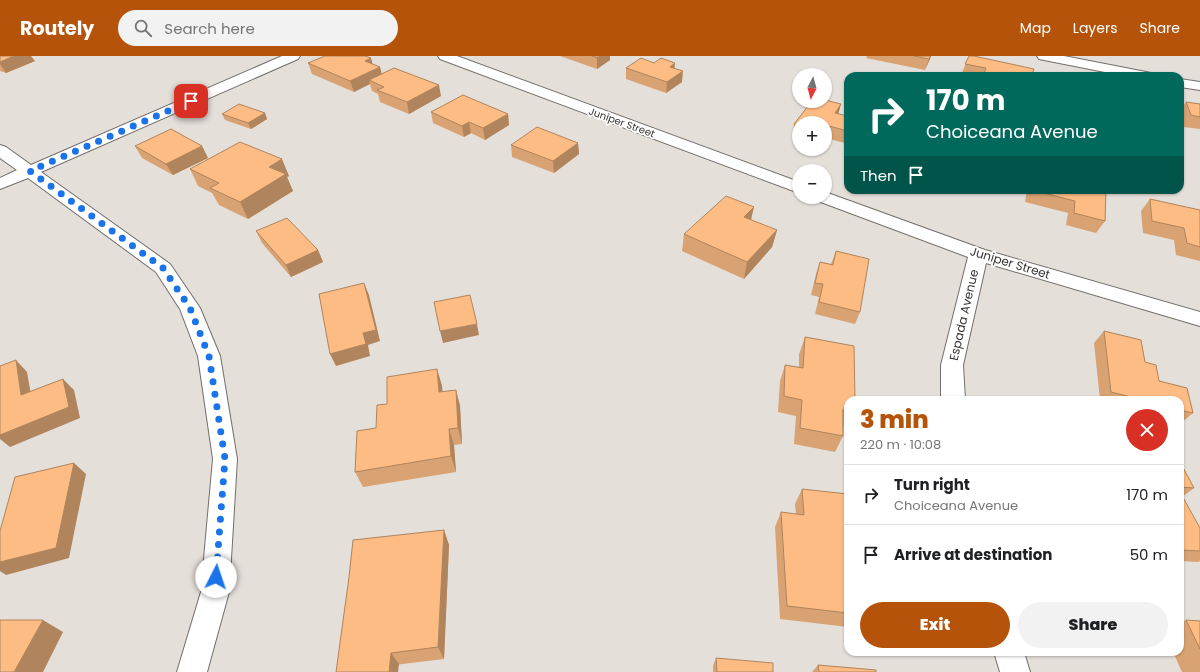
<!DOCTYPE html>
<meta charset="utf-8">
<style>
:root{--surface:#fff;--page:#f2f2f2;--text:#202124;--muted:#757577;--line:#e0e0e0;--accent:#b45309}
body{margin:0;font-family:Poppins,sans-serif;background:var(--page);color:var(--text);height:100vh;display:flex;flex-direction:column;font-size:15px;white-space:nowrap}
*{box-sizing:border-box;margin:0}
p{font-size:13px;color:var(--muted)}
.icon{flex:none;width:22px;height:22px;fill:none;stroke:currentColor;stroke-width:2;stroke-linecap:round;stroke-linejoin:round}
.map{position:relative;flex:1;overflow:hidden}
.panel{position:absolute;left:844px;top:340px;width:340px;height:260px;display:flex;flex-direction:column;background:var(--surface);border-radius:12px;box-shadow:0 1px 3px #0004}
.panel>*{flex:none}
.guide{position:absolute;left:844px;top:16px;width:340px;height:122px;border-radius:12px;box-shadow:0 1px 3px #0004;background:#00695c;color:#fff;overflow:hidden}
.needle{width:26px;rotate:186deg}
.controls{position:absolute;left:792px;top:12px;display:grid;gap:8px}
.controls a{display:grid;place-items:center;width:40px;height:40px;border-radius:50%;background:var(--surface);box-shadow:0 1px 3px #0004;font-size:20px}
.pin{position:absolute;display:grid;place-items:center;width:34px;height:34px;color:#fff;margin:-17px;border-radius:8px;box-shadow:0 2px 6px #0006}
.me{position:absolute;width:44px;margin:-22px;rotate:4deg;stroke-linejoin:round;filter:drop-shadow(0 0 3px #0008)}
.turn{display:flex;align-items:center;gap:14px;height:84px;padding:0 16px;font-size:18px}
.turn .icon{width:52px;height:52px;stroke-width:2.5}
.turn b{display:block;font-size:28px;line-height:34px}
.then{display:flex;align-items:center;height:38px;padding:0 16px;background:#0003;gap:8px;font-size:15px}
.round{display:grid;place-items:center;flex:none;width:42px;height:42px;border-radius:21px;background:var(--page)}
.summary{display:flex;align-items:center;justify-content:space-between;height:68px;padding:0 16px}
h1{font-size:24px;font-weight:800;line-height:30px;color:var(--accent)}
.primary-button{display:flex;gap:8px;margin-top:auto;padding:8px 16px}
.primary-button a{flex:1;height:46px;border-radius:24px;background:var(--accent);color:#fff;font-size:16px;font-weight:800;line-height:46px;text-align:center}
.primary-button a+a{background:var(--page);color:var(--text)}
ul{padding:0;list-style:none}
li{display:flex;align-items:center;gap:12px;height:60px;padding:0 16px;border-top:1px solid var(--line)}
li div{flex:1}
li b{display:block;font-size:15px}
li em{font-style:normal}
header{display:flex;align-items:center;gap:24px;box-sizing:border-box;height:56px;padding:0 20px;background:var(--accent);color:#fff}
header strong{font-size:19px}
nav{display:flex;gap:22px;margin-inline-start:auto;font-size:14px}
.search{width:280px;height:36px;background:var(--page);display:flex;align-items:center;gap:10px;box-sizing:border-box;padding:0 14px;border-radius:22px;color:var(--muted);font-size:15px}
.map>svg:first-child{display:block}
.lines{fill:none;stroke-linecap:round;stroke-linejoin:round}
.minor-casing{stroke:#736e6a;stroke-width:2}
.minor{fill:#fff;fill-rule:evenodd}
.wall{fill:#d9a272}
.shaded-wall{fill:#b0845c}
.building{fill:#fcbc84;stroke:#b0845c}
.route{stroke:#1a73e8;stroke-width:7;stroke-dasharray:0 12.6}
.labels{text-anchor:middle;stroke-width:3.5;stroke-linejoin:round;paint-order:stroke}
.far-street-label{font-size:10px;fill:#363432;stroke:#fff}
.street-label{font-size:12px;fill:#363432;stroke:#fff}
</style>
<header>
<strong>Routely</strong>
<div class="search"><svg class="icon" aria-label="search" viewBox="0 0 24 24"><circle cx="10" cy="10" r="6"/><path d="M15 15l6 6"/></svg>Search here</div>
<nav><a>Map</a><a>Layers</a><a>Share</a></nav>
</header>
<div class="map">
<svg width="1200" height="616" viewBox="0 0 1200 616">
<rect width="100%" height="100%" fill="#e5dfda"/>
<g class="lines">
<defs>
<path id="minor" d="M282 0H300L298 3 41 116 170 208 200 252 220 300 237 403 229 536 207 616H177L201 536 213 403 198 300 180 253 156 216 28 122 0 133V122L17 114 0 102V89L6 91 31 109Z
M438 0H457L799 126V137L440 3Z
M1037 0H1064L1146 16 1151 17 1153 20H1125L1044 4 1039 3Z
M1180 23 1200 26V34L1180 31Z
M825 136 985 194 1200 256V270L986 207 963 309 965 344H941V309L968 201 818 145 815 141H825Z
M994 596H1024L1030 616H1000Z"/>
</defs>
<use href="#minor" class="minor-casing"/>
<use href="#minor" class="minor"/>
</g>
<path class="wall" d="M0 0 35 5 6 17 0 15Z
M560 0H610V4L597 13Z
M867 0H931L925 14 866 2Z
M969 0 1031 20H967L961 19Z
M371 2 372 8 380 11 381 18 441 40 409 58 380 46 378 38 372 35 370 28 354 36 312 18 308 7Z
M654 7 675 12 682 26 666 37 626 23V12Z
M1186 46 1200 48V73L1183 71 1180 62V55Z
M841 48 838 58 848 60V82L845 87 825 82V67H799V82L792 80 794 68Z
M431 56 508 58 509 69 485 84 471 77 464 81 433 67Z
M265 57 267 63 251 73 225 64 222 58Z
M578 87 579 98 554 117 512 101 511 89Z
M135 90H202L208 102 173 119 142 102Z
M190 113 289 120 287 121 293 135 248 163 219 149 212 137 198 130Z
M1027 134H1106L1105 165 1096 177 1066 169 1068 157 1025 146Z
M1150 143 1200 154V205L1176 199 1174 184 1143 177 1141 155Z
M777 174 772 191 744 223 682 195 684 178Z
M256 175 318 194 323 206 291 221 262 187Z
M836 195 860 256 855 268 815 258 819 241 811 239 816 218 820 206 831 208Z
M1104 275 1141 284 1145 306 1156 309 1159 325 1187 332 1193 357 1180 368V344H1100L1094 287Z
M805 281 848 344V371L843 370V380L835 396 794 388 796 360 778 356 780 325 785 309 799 311V298Z
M437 313 442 330V336L456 334 460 350 462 388 454 389 456 416 363 431 355 416 376 372 387 348Z
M1180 406 1194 432 1182 441 1200 472V505L1198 506 1180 505Z
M802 433 848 441V571L780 563 775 471 781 456 796 458 795 448Z
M444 474 449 489 444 603 336 616Z
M1186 564 1200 565V616H1182L1173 596H1180V567Z
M716 602 773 616H713V610Z
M818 609 876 616H812Z"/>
<path class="shaded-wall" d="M14 0H31L35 5 6 17 0 8V6Z
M600 0H610V4L597 13V2Z
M930 0H931L930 3 925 14Z
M371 2 374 13 365 5Z
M675 7 674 18 670 11Z
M380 11 383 22 369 24 370 28 354 36 350 25Z
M683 15 682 26 666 37 667 26Z
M439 29 441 40 409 58 407 46Z
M841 48 838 59 835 57Z
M265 57 267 63 251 73 248 67Z
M508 58 509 69 485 84 483 72Z
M469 66 471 77 464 81 462 70Z
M848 76V82L845 87Z
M578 87 579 98 554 117 553 105Z
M202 90 208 102 173 119 166 108Z
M282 103 289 120 287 121 293 135 248 163 240 146 269 111Z
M754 151 750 168 744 161Z
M777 174 772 191 744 223 747 206Z
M318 194 323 206 291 221 286 209Z
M364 227 369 239 380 285 368 289 370 300 336 310 330 298 363 277Z
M477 268 479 279 443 287 440 275Z
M16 304 27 316 33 350 21 339Z
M437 313 442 330 444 353 439 336Z
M63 323 74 334 80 362 10 391 0 383V379Z
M456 334 460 350 462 388 458 372Z
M449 373 454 389 456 416 451 400Z
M74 407 86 418 69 502 6 519 0 515V506Z
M444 474 449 489 444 603 438 591Z
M43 564 63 576 43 616H14Z
M391 597 399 608 398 616H389Z"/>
<path class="building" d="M0 0H14L0 6Z
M325 0H365L371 2 365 5 380 11 350 25 308 7Z
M592 0H600L597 2Z
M914 0H930L929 3Z
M969 0H974L1034 13 1031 20H983L986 12 965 8Z
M641 2 654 7 661 2 675 7 670 11 683 15 667 26 626 12Z
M394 12 439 29 407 46 377 34 384 31 369 24Z
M463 39 508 58 483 72 469 66 462 70 431 56Z
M825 44 841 48 835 57 848 60V75L825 69V67H799V70L794 68 812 45H825Z
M1186 46 1200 48V61L1191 59Z
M239 48 265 57 248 67 222 58Z
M537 71 578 87 553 105 511 89Z
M171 73 202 90 166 108 135 90Z
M240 86 282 103 269 111 286 118 240 146 210 132 219 127 190 113Z
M1032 134H1106L1105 165 1074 157 1075 145Z
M726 140 754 151 744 161 777 174 747 206 684 178Z
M1150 143 1200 154V191L1187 187 1184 172 1152 165Z
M287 162 318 194 286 209 256 175Z
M836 195 869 203 860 256 819 246 823 228 815 227 820 206 833 209Z
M364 227 376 274 363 277 366 288 330 298 319 238Z
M470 239 477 268 440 275 434 246Z
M1104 275 1141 284 1145 306 1156 309 1159 325 1187 332 1193 357 1180 354V344H1143L1111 336Z
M805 281 854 290 855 344H848V354L843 353V380L800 372 802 344 784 340 785 309 803 312Z
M16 304 21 339 63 323 69 351 0 379V310Z
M437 313 439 336 456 334 458 372 449 373 451 400 355 416 357 375 376 372 377 349 387 348V321Z
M1180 406 1194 432 1180 431Z
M74 407 56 492 0 506V475L15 421Z
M802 433 848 438V557L787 550 781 456 804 459Z
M1180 436 1200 472V495L1180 494Z
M444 474 438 591 391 597 389 616H336L349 521 353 484Z
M0 564H43L14 616H0Z
M1186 564 1200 565V593Z
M716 602 773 607V616H717Z
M818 609 876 614V616H819Z"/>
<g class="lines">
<path class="route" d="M191 45 30 115 163 212 190 252 209 300 225 403 216 521"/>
</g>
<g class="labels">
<g class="far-street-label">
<text transform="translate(622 66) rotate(20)" y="4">Juniper Street</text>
</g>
<g class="street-label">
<text transform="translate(1010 207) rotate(17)" y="4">Juniper Street</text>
<text transform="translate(964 259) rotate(-77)" y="4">Espada Avenue</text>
</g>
</g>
</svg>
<div class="controls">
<a><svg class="needle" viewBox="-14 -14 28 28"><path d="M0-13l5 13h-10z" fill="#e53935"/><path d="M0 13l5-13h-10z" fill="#757577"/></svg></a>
<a>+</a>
<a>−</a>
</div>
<div class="pin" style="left:191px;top:45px;background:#d93025"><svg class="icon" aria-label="arrive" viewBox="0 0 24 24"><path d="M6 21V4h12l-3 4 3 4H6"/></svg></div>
<svg class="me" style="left:216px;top:521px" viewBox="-20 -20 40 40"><circle r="19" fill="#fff"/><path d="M0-13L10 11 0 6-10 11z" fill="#1a73e8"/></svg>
<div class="guide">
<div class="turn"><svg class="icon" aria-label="right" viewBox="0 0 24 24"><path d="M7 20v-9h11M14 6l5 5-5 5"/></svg><div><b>170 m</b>Choiceana Avenue</div></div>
<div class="then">Then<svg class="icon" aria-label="arrive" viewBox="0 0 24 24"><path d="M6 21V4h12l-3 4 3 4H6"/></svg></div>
</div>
<section class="panel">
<div class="summary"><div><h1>3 min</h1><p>220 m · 10:08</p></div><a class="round" style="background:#d93025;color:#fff"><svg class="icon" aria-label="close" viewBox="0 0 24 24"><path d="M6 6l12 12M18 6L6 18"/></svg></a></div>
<ul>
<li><svg class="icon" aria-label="right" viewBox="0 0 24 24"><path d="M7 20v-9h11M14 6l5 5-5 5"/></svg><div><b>Turn right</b><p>Choiceana Avenue</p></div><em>170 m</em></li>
<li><svg class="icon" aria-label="arrive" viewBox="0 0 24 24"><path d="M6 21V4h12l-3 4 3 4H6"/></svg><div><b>Arrive at destination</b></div><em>50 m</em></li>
</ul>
<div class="primary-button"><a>Exit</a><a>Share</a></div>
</section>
</div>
